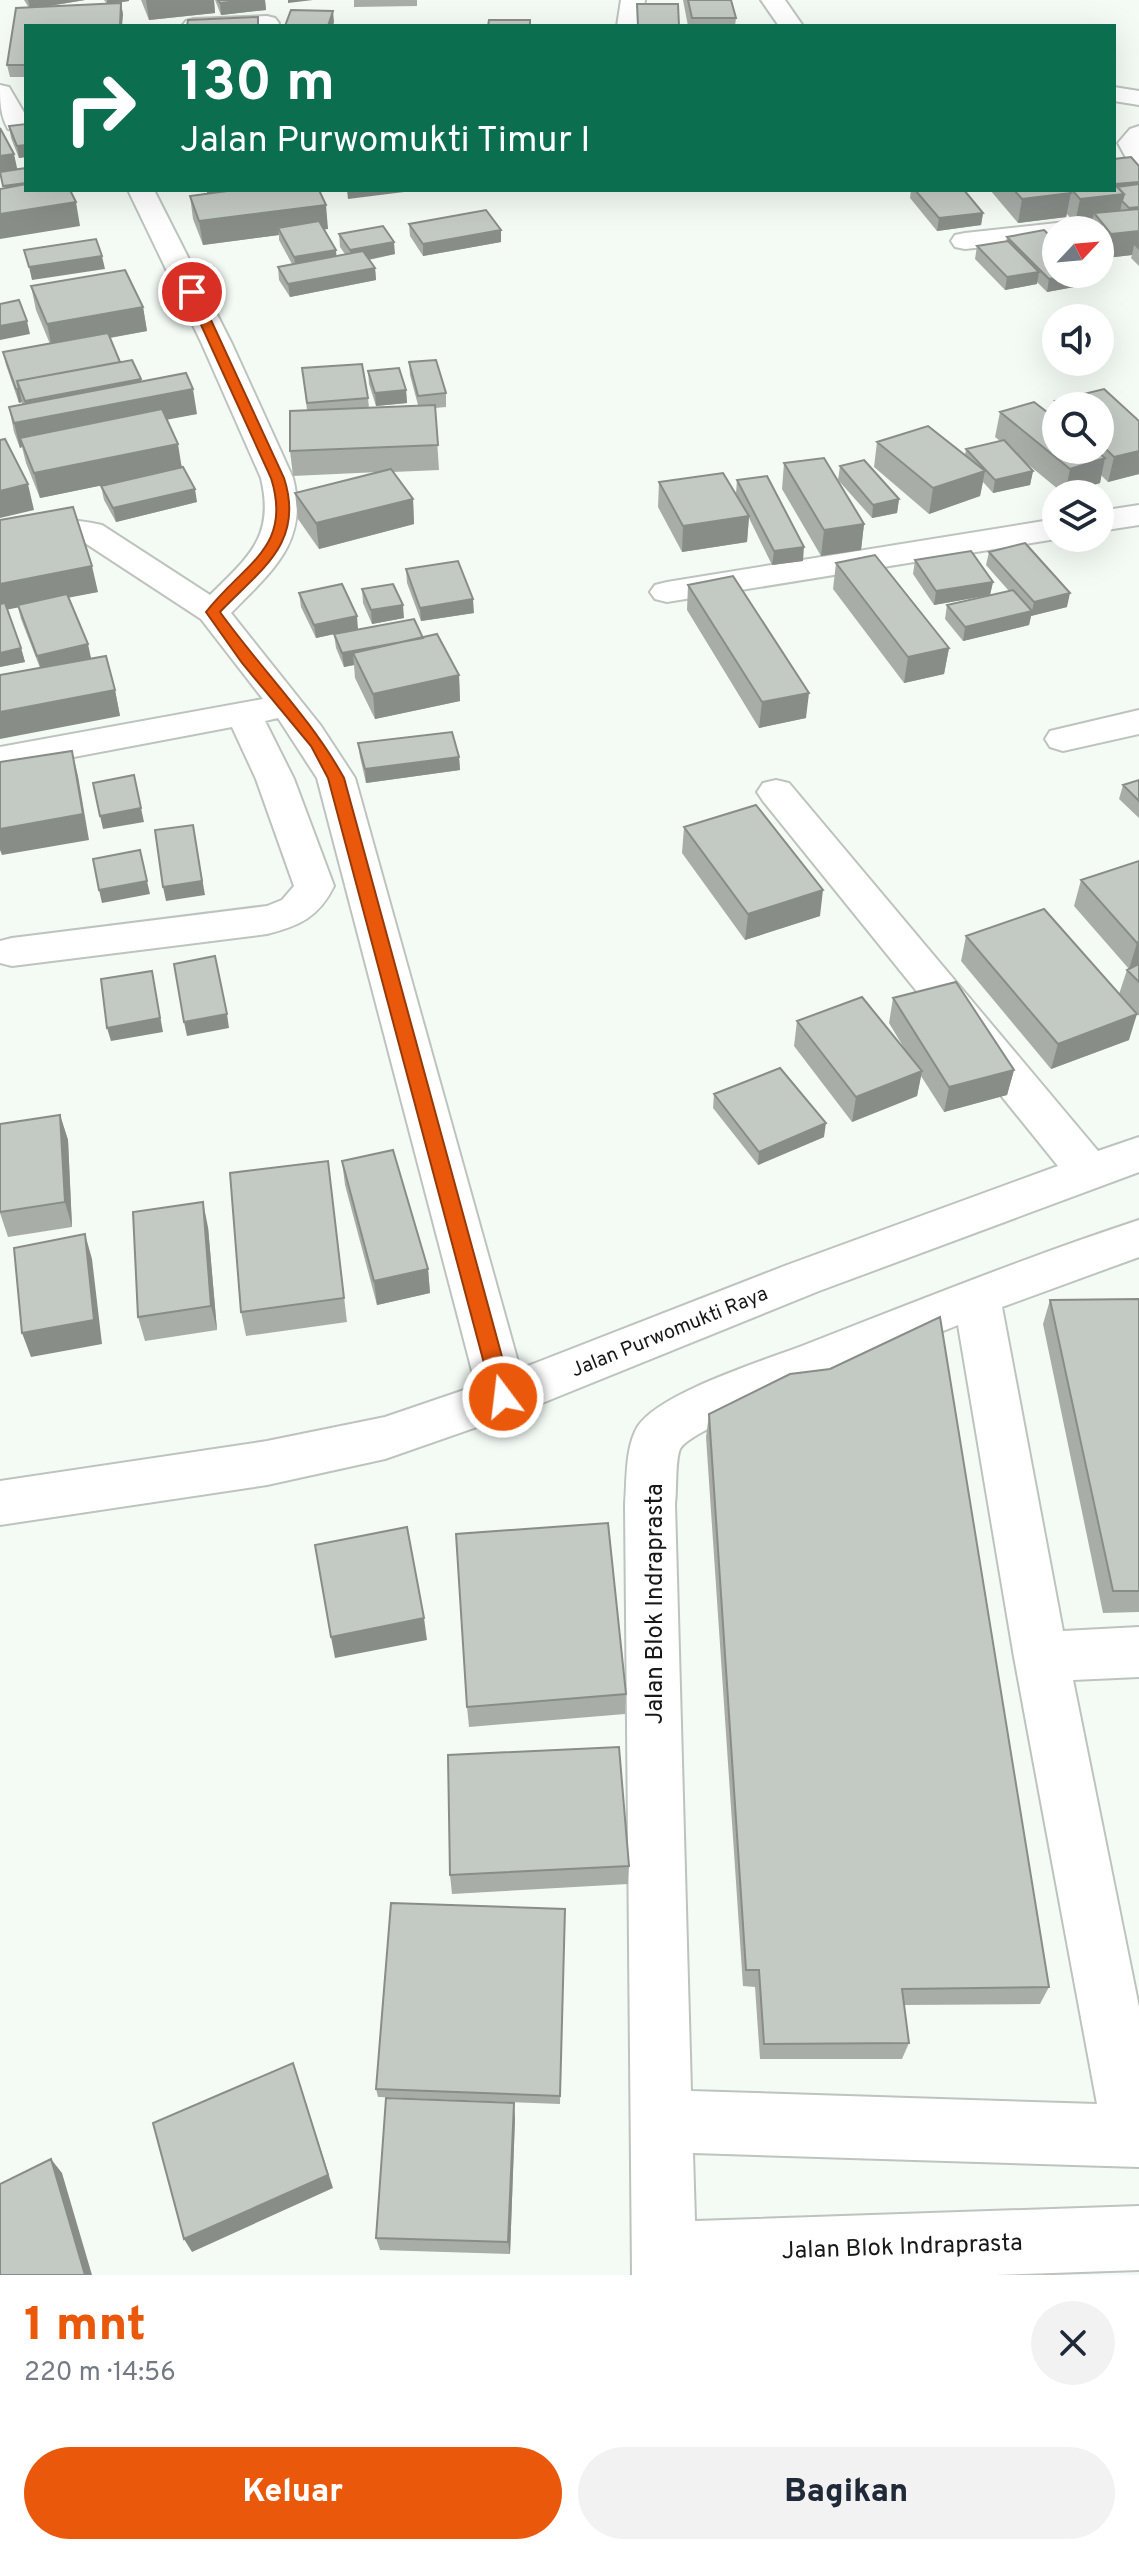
<!DOCTYPE html>
<html lang="id">
<meta charset="utf-8">
<style>
:root{--surface:#fff;--page:#f2f2f3;--text:#1f2937;--muted:#747a83;--accent:#ea580c}
body{margin:0;font-family:Overpass,sans-serif;background:var(--page);color:var(--text);height:100vh;display:flex;flex-direction:column;font-size:30px;white-space:nowrap}
*{box-sizing:border-box;margin:0}
p{font-size:26px;color:var(--muted)}
.icon{flex:none;width:44px;height:44px;fill:none;stroke:currentColor;stroke-width:2;stroke-linecap:round;stroke-linejoin:round}
.map{position:relative;height:2275px;overflow:hidden}
.sheet{display:flex;flex-direction:column;background:var(--surface);flex:1}
.sheet>*{flex:none}
.guide{position:absolute;left:24px;top:24px;width:1092px;height:168px;border-radius:0px;box-shadow:0 8px 32px #0002;background:#0b6e4f;color:#fff;overflow:hidden}
.needle{width:52px;rotate:64deg}
.tools{position:absolute;left:1042px;top:216px;display:grid;gap:16px}
.tools a{display:grid;place-items:center;width:72px;height:72px;border-radius:50%;background:var(--surface);box-shadow:0 8px 32px #0002;font-size:40px}
.pin{position:absolute;display:grid;place-items:center;width:68px;height:68px;color:#fff;margin:-34px;border:4px solid #fff;border-radius:50%;box-shadow:0 2px 8px #0007}
.me{position:absolute;width:88px;margin:-44px;rotate:345deg;stroke-linejoin:round;filter:drop-shadow(0 0 6px #0008)}
.turn{display:flex;align-items:center;gap:28px;height:168px;padding:0 24px;font-size:36px}
.turn .icon{width:104px;height:104px;stroke-width:2.5}
.turn b{display:block;font-size:56px;line-height:68px}
.round{display:grid;place-items:center;flex:none;width:84px;height:84px;border-radius:42px;background:var(--page)}
.overview{display:flex;align-items:center;justify-content:space-between;height:136px;padding:0 24px}
h1{font-size:48px;font-weight:800;line-height:60px;color:var(--accent)}
.cta{display:flex;gap:16px;margin-top:auto;padding:16px 24px}
.cta a{flex:1;height:92px;border-radius:48px;background:var(--accent);color:#fff;font-size:32px;font-weight:800;line-height:92px;text-align:center}
.cta a+a{background:var(--page);color:var(--text)}
.map>svg:first-child{display:block}
.lines{fill:none;stroke-linecap:round;stroke-linejoin:round}
.minor-casing{stroke:#bdc3bd;stroke-width:4}
.minor{fill:#fff;fill-rule:evenodd}
.wall{fill:#a8ada8;fill-rule:evenodd}
.shaded-wall{fill:#888d88}
.building{fill:#c3c9c3;stroke:#888d88;stroke-width:2}
.route{fill:#ea580c;stroke:#983908;stroke-width:2}
.labels{text-anchor:middle;stroke-width:7;stroke-linejoin:round;paint-order:stroke}
.street-label{font-size:20px;fill:#171917;stroke:#fff}
.near-street-label{font-size:24px;fill:#171917;stroke:#fff}
</style>
<div class="map">
<svg width="1139" height="2275" viewBox="0 0 1139 2275">
<rect width="100%" height="100%" fill="#f4fbf5"/>
<g class="lines">
<defs>
<path id="minor" d="M621 0H645L641 26H617Z
M761 0H785L803 26H779Z
M267 16 275 18 279 23 277 26H182L186 21 194 19Z
M0 85 9 87 26 116V132L8 129C0 115 0 101 0 85Z
M1114 87 1139 91V105L1114 101Z
M1139 126V167L1130 165 1118 143 1130 129Z
M128 190H154L232 344 293 478C309 542 273 570 231 613L321 726 355 778 520 1369 787 1265 1058 1166 763 801 757 792 763 783 776 780 789 783 1098 1151 1139 1137V1172L819 1291 520 1412 385 1459 267 1485 0 1525V1481L267 1441 385 1417 476 1386 317 778 278 718 265 721 294 779 334 886C319 917 299 926 267 934L12 966 0 963V941L12 938 267 906 282 900 294 886 256 779 232 727 0 771V747L263 699 201 619 82 541 40 538 0 544V524C34 519 68 517 102 525L210 595C249 556 275 537 261 478L202 344Z
M1139 214V230L1100 234V230H1056V239L965 249 955 247 951 241 955 235 965 233Z
M1139 505V525L1100 531V511Z
M1056 519V538H1059L1056 539 667 602 655 599 650 592 655 585 667 582Z
M1139 710V734L1063 751 1050 747 1045 739 1050 731Z
M1139 1220V1257L1002 1307 1063 1631 1139 1627V1677L1073 1680 1139 2007V2167L693 2153 695 2221 1139 2206V2270L996 2275H632L625 1504C627 1480 625 1447 638 1426 661 1392 766 1360 807 1344 917 1301 1027 1257 1139 1220ZM958 1325 1014 1657 1097 2104 691 2091 675 1504C677 1491 675 1460 680 1449 691 1424 920 1341 958 1325Z"/>
</defs>
<use href="#minor" class="minor-casing"/>
<use href="#minor" class="minor"/>
</g>
<path class="wall" d="M24 0H85L44 7 107 4 104 0 129 1 110 4 121 3 123 15 26 26V77H10L7 65 29 8Z
M141 0H214L215 13 149 20Z
M215 0H265L266 10 221 15Z
M354 0H417V6L354 7Z
M683 0H731L736 18 735 26H688Z
M26 124V157L19 158 11 138 9 126Z
M1139 166V266L1131 258 1132 255 1106 258 1100 250V230H1091L1092 221 1075 223 1067 214 1066 217 1018 223 990 190H1114Z
M206 190H319L328 229H324L336 250V256L345 254 340 247 339 234 395 254 369 260 375 268 376 280 290 297 279 280 278 267 292 264 279 240V235L203 245 193 219 190 196 207 193Z
M911 190H964L983 213 981 225 937 231 910 198Z
M409 224 501 242 423 256 410 236Z
M1007 237 1056 274H1087L1085 285 1047 292 1037 282V284L1005 290 975 259 977 246 1006 241Z
M31 286 143 307 147 331 110 338 120 362 142 382 197 414 166 419 182 467 197 502 116 522 104 500 101 486 137 478 40 498 26 463 22 447 20 448 14 432 9 407 22 404V402L19 403 6 365 3 352 50 344 36 310Z
M409 362 446 393V407L435 408 439 470 393 472 413 499 414 524 319 549 298 519 295 493 379 472 293 476 290 451 307 410 302 368 368 398 369 408 418 405 410 375Z
M368 371 406 390 407 403 376 406 369 384Z
M1104 389 1139 421V474L1108 482 1101 475 1100 483 1064 494 1019 457 1033 471 1030 485 993 493 983 482 980 496 929 514 874 467 877 442 928 426 965 455 966 449 1000 441 995 437 1000 412 1034 402 1052 416 1055 401ZM1056 406H1100V450H1056Z
M784 463 864 524 861 550 821 556 782 489Z
M840 466 899 499 897 513 872 518 838 480Z
M737 480 803 561 772 565 749 518 747 542 682 552 658 507 659 482 741 503 736 493Z
M0 520 98 592 69 597 91 658 72 662 115 690 120 716 40 668 21 619 18 607 7 609 21 648 25 662 0 667Z
M989 552 1067 607 1031 616 1029 625 963 641 945 619 947 605 1009 591 986 565Z
M915 560 993 582 990 595 934 605 913 574Z
M836 563 949 648 944 674 904 683 833 589Z
M406 569 474 613 421 621 407 583Z
M688 585 806 718 759 728 687 610Z
M362 589 404 618 372 624 363 603Z
M299 593 358 629 423 637 459 675 460 701 375 719 355 678 354 665 344 667 336 648 334 634 316 638 301 607Z
M358 743 459 757 460 770 366 783 360 757Z
M1139 780V818L1119 799 1123 785Z
M684 827 820 916 745 940 682 853Z
M1139 861V1016L1132 1008 1129 1040 1051 1069 961 961 966 936 1119 994 1127 970 1129 969 1074 906 1081 880Z
M893 998 1014 1070 1007 1095 944 1112 921 1076 917 1096 852 1122 794 1046 797 1021 904 1048 889 1023Z
M714 1094 824 1137 758 1165 713 1108Z
M60 1115 68 1140 72 1227 8 1237 0 1213V1124Z
M342 1161 428 1269 430 1293 377 1305 345 1185Z
M331 1186 347 1322 246 1336 241 1312Z
M208 1227 217 1330 145 1341 138 1317Z
M1139 1299V1612L1103 1613 1043 1324 1050 1300Z
M709 1414 1049 1987 1040 2004 904 2005 909 2043 902 2059H760L755 1987 743 1986 706 1437Z
M626 1694 625 1714 469 1727 467 1707Z
M629 1866 628 1884 452 1894 450 1875Z
M565 1909 560 2104 378 2097 376 2089Z
M515 2118 510 2254 380 2250 376 2238Z"/>
<path class="shaded-wall" d="M28 0H85L30 9Z
M107 0H129V1L107 4Z
M146 0H214L215 13 149 20Z
M247 0H265L266 10 221 15 220 3Z
M288 0H313L288 3Z
M121 3 123 15 122 26H120Z
M333 11 334 22 333 26H328Z
M26 145V153L24 147 26 157 19 158 17 146Z
M14 154 19 177 0 176V156Z
M1139 182V194L1123 196 1119 218 1094 213 1092 221 1075 223 1080 199 1114 184Z
M347 190H403L404 192 348 199Z
M1071 193 1066 217 1018 223 1022 199Z
M76 202 80 226 0 239V214Z
M326 205 328 229 282 235 278 228 279 235 203 245 199 221Z
M983 213 981 225 937 231 939 218Z
M501 230V242L423 256V244Z
M1139 231V250L1134 245 1132 255 1106 258 1111 234Z
M394 242 395 254 351 263 350 250Z
M336 250 337 263 296 270 294 257Z
M102 256 105 269 32 280 29 267Z
M375 268 376 280 290 297 288 284Z
M1039 272 1037 284 1005 290 1007 277Z
M1077 274H1087L1085 285 1047 292 1049 279Z
M143 307 147 331 52 348 47 324Z
M27 321 30 334 0 340V326Z
M141 379 145 398 193 389 197 414 24 447 20 438 22 447 20 448 14 423 29 420 25 402Z
M16 389H19L22 402 19 403Z
M406 390 407 403 376 406 375 393Z
M178 444 182 469 40 498 34 473Z
M1139 451V474L1108 482 1114 457Z
M1105 458 1100 483 1065 494 1070 469Z
M985 471 980 496 929 514 933 488Z
M1033 471 1030 485 993 493 995 480Z
M28 484 34 510 0 518V491Z
M195 489 197 502 116 522 113 508Z
M413 499 414 524 319 549 316 523Z
M899 499 897 513 872 518 873 505Z
M749 516 747 542 682 552 683 526Z
M864 524 861 550 821 556 824 530Z
M804 547 803 561 772 565 774 551Z
M92 566 98 592 0 611V584Z
M993 582 990 595 934 605 936 591Z
M1070 593 1067 607 1031 616 1029 625 963 641 965 627 1032 611 1034 602Z
M473 599 474 613 421 621 420 608Z
M403 605 404 618 372 624 371 610Z
M357 616 358 629 316 638 314 625Z
M423 638 353 653 354 665 344 667 342 653Z
M88 644 91 658 41 669 37 656Z
M21 648 25 662 0 667V653Z
M949 648 944 674 904 683 908 657Z
M459 675 460 701 375 719 373 694Z
M115 690 120 716 0 739V712Z
M809 693 806 718 759 728 762 702Z
M72 751 78 776 89 840 2 855 0 850V829Z
M459 757 460 770 366 783 365 769Z
M141 808 144 822 103 829 100 816Z
M193 825 205 895 166 901 163 887Z
M147 881 150 894 102 903 99 890Z
M823 890 820 916 745 940 748 914Z
M1139 942V965L1129 969 1137 943Z
M152 971 163 1032 111 1041 107 1028Z
M227 1014 229 1028 187 1036 184 1022Z
M1137 1014 1129 1040 1051 1069 1058 1044Z
M1014 1070 1007 1095 944 1112 949 1087Z
M922 1071 917 1096 852 1122 856 1097Z
M60 1115 68 1140 72 1227 65 1202Z
M826 1123 824 1137 758 1165 759 1152Z
M203 1202 208 1227 217 1330 211 1306Z
M85 1234 92 1259 102 1344 31 1357 22 1333Z
M428 1269 430 1293 377 1305 374 1281Z
M424 1618 427 1640 335 1658 331 1637Z
M293 2063 333 2188 192 2252 184 2239Z
M514 2103 515 2118 510 2254 508 2242Z
M51 2159 62 2173 92 2275H85Z"/>
<path class="building" d="M218 0H247L220 3Z
M688 0H731L736 18H692Z
M121 3 120 26H26V65H7L16 8Z
M637 4H678L679 26H638Z
M291 10 333 11 328 26H285Z
M258 17V26H187L188 20Z
M489 20H530V26H488Z
M26 124V145L17 146 9 126Z
M0 128 14 154 0 156Z
M1131 157 1139 166V182L1115 184 1114 183V159Z
M26 168V183L3 186 0 172Z
M1114 183 1124 194 1080 199 1072 190H1114Z
M26 184V190H70L76 202 0 214V189Z
M1139 184V207L1129 208 1122 201 1124 194 1117 187Z
M208 190H235L208 193Z
M235 190H319L326 205 199 221 190 196Z
M915 190H964L983 213 939 218Z
M1014 190H1068L1071 193 1022 199Z
M1139 209V231L1111 234 1094 213Z
M486 210 501 230 423 244 409 224Z
M319 221 336 250 294 257 278 228Z
M383 226 394 242 350 250 339 234Z
M1044 230 1056 242V274H1077L1049 279 1007 237Z
M96 239 102 256 29 267 24 250Z
M1008 241 1039 272 1007 277 977 246Z
M363 251 375 268 288 284 278 267Z
M125 270 143 307 47 324 31 286Z
M19 300 27 321 0 326V304Z
M108 333 120 362 17 381 19 389H16L3 352Z
M132 360 141 379 25 401 17 381Z
M436 360 446 393 418 396 409 362Z
M362 364 368 398 307 403 302 368Z
M399 368 406 390 375 393 368 371Z
M186 373 193 389 14 423 9 407Z
M1104 389 1139 421V451L1114 457 1100 443V406H1060L1055 401Z
M1034 402 1056 419V450H1095L1105 458 1070 469 1000 412Z
M435 405 438 445 290 451V411Z
M162 409 178 444 34 473 20 438Z
M928 426 985 471 933 488 877 442Z
M5 439 28 484 0 491V440Z
M1004 440 1033 471 995 480 966 449Z
M824 458 864 524 824 530 784 463Z
M864 460 899 499 873 505 840 466Z
M183 467 195 489 113 508 101 486Z
M391 469 413 499 316 523 295 493Z
M723 473 749 516 683 526 659 482Z
M767 476 804 547 774 551 737 480Z
M73 507 92 566 0 584V520Z
M1025 543 1070 593 1034 602 989 552Z
M971 551 993 582 936 591 915 560Z
M875 555 949 648 908 657 836 563Z
M458 561 473 599 420 608 406 569Z
M733 576 809 693 762 702 688 585Z
M342 584 357 616 314 625 299 593Z
M393 584 403 605 371 610 362 589Z
M1013 590 1032 611 965 627 947 605Z
M67 594 88 644 37 656 18 605Z
M5 603 21 648 0 653V604Z
M414 619 423 638 342 653 334 634Z
M437 634 459 675 373 694 353 653Z
M106 656 115 690 0 712V675Z
M452 732 459 757 365 769 358 743Z
M72 751 83 814 0 829V762Z
M134 775 141 808 100 816 93 783Z
M1139 780V801L1123 785Z
M756 805 823 890 748 914 684 827Z
M193 825 202 881 163 887 155 830Z
M140 850 147 881 99 890 93 859Z
M1139 861V942L1137 943 1081 880Z
M1044 909 1137 1014 1058 1044 966 936Z
M215 956 227 1014 184 1022 174 964Z
M1139 964V982L1127 970Z
M152 971 160 1018 107 1028 101 979Z
M956 982 1014 1070 949 1087 893 998Z
M862 997 922 1071 856 1097 797 1021Z
M780 1068 826 1123 759 1152 714 1094Z
M60 1115 65 1202 0 1212V1124Z
M393 1150 428 1269 374 1281 342 1161Z
M328 1161 344 1298 241 1312 230 1173Z
M203 1202 211 1306 138 1317 133 1212Z
M85 1234 94 1320 22 1333 14 1248Z
M1139 1299V1591H1113L1050 1300Z
M940 1317 1049 1987 902 1989 909 2043 764 2044 759 1970H746L709 1414 790 1374 830 1369Z
M608 1523 626 1694 467 1707 456 1534Z
M407 1527 424 1618 331 1637 315 1545Z
M619 1747 629 1866 450 1875 448 1755Z
M391 1903 565 1909 560 2096 376 2089Z
M293 2063 328 2175 184 2239 153 2123Z
M386 2098 514 2103 508 2242 376 2238Z
M51 2159 85 2275H0V2184Z"/>
<path class="route" d="M188 290 198 292 284 478C305 543 261 569 220 612 260 668 311 718 344 778L513 1397 510 1403 503 1405 495 1403 493 1397 328 778 311 746 242 663 206 612C244 563 293 548 271 478L186 292Z"/>
<g class="labels">
<g class="street-label">
<text transform="translate(669 1331) rotate(-22)" y="7">Jalan Purwomukti Raya</text>
</g>
<g class="near-street-label">
<text transform="translate(654 1604) rotate(-90)" y="8">Jalan Blok Indraprasta</text>
<text transform="translate(902 2246) rotate(-2)" y="8">Jalan Blok Indraprasta</text>
</g>
</g>
</svg>
<div class="tools">
<a><svg class="needle" viewBox="-14 -14 28 28"><path d="M0-13l5 13h-10z" fill="#e53935"/><path d="M0 13l5-13h-10z" fill="#747a83"/></svg></a>
<a><svg class="icon" aria-label="sound" viewBox="0 0 24 24"><path d="M4 9h4l5-4v14l-5-4H4zM17 9q2 3 0 6"/></svg></a>
<a><svg class="icon" aria-label="search" viewBox="0 0 24 24"><circle cx="10" cy="10" r="6"/><path d="M15 15l6 6"/></svg></a>
<a><svg class="icon" aria-label="layers" viewBox="0 0 24 24"><path d="M12 4l9 5-9 5-9-5zM3 14l9 5 9-5"/></svg></a>
</div>
<div class="pin" style="left:192px;top:292px;background:#d93025"><svg class="icon" aria-label="arrive" viewBox="0 0 24 24"><path d="M6 21V4h12l-3 4 3 4H6"/></svg></div>
<svg class="me" style="left:503px;top:1397px" viewBox="-20 -20 40 40"><circle r="17" fill="#ea580c" stroke="#fff" stroke-width="3"/><path d="M0-11L8 9 0 5-8 9z" fill="#fff"/></svg>
<div class="guide">
<div class="turn"><svg class="icon" aria-label="right" viewBox="0 0 24 24"><path d="M7 20v-9h11M14 6l5 5-5 5"/></svg><div><b>130 m</b>Jalan Purwomukti Timur I</div></div>
</div>
</div>
<section class="sheet">
<div class="overview"><div><h1>1 mnt</h1><p>220 m · 14:56</p></div><a class="round"><svg class="icon" aria-label="close" viewBox="0 0 24 24"><path d="M6 6l12 12M18 6L6 18"/></svg></a></div>
<div class="cta"><a>Keluar</a><a>Bagikan</a></div>
</section>
